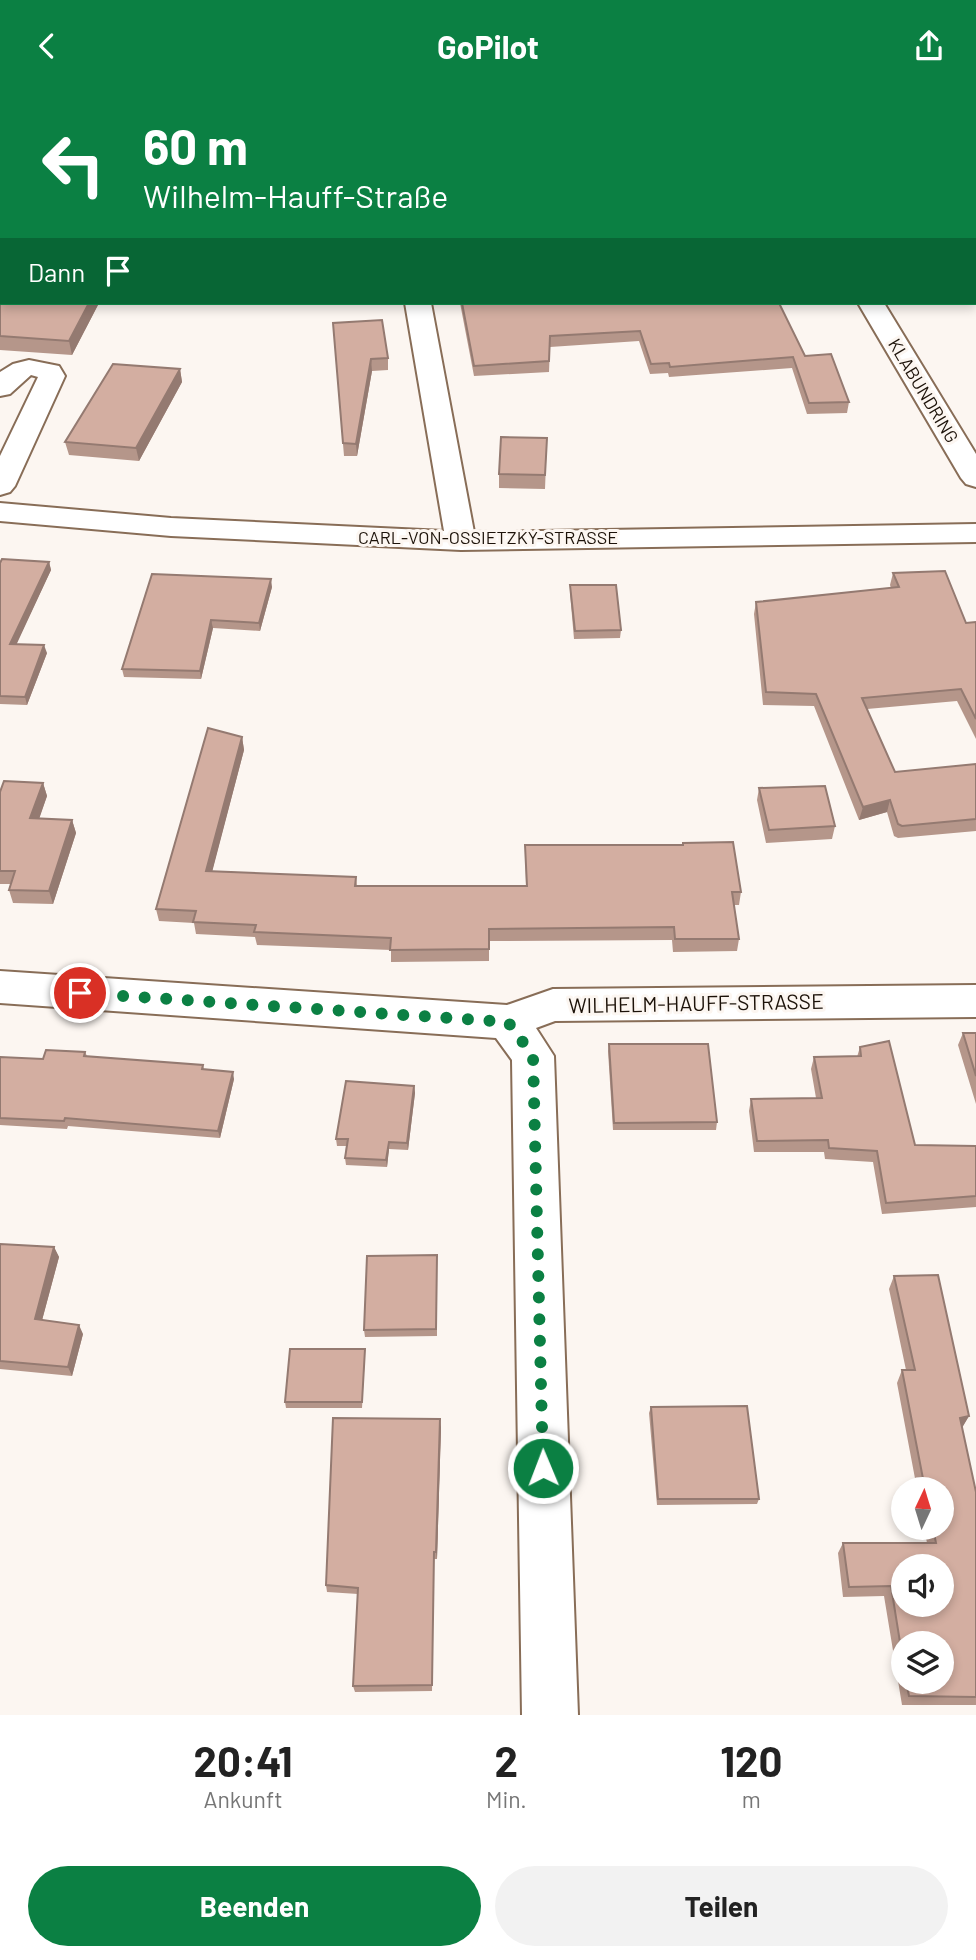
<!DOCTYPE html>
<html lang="de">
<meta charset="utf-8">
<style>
:root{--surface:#fff;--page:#f2f2f2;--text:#222;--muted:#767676;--accent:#0b8043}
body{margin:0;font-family:Barlow,sans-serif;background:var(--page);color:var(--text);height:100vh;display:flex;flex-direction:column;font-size:26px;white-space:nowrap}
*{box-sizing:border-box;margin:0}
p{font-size:23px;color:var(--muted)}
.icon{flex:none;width:38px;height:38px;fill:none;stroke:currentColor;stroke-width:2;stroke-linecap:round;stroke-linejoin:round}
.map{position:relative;height:1624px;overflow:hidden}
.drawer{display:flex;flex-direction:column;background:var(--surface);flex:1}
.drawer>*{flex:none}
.top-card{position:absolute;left:0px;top:0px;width:976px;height:214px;box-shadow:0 4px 10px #0003;background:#0b8043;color:#fff;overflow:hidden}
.needle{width:46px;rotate:4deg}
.controls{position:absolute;left:891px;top:1386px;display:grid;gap:14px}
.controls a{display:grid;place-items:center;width:63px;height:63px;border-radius:50%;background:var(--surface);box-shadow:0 4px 10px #0003;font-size:35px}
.pin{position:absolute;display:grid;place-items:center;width:60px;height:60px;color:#fff;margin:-30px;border:4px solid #fff;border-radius:50%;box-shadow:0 2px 7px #0007}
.me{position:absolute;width:77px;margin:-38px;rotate:359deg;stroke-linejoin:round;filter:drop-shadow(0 0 5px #0008)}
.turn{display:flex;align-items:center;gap:24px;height:147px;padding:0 28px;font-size:32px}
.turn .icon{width:91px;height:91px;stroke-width:2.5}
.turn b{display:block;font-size:49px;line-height:60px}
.then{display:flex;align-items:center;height:66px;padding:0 28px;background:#0003;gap:14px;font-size:26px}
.eta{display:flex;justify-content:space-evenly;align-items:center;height:119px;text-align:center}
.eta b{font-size:42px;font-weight:700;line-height:49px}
.cta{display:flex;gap:14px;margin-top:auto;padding:14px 28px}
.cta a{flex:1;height:80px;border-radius:42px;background:var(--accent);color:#fff;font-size:28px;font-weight:700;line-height:80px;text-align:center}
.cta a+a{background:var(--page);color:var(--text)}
header{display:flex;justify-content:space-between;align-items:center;height:91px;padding:0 28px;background:var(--accent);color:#fff;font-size:32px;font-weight:700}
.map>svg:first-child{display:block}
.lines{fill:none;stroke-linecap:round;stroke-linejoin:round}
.minor-casing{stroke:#886d57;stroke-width:4}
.minor{fill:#fff;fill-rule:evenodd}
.rail{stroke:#50473f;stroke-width:3.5;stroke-dasharray:9 4.5;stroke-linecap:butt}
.wall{fill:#b5968a;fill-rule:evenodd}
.shaded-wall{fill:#947a71}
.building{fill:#d3aea1;stroke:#947a71;stroke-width:2;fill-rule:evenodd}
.route{stroke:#0b8043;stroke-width:12;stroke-dasharray:0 21.6}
.labels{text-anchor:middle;stroke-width:6;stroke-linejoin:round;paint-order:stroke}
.far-street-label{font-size:18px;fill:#1c1209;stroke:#fcf6f1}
.street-label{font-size:21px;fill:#1c1209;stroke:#fcf6f1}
</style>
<header><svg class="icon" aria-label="back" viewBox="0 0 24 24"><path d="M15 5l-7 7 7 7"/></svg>GoPilot<svg class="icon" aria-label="share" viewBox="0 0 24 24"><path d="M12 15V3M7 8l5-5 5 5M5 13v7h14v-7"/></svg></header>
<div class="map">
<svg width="976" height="1624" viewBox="0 0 976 1624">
<rect width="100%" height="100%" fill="#fcf6f1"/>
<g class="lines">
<defs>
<path id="minor" d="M0 91H2V105H0Z
M405 212H431L474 441 976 433V451L461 459 171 445 0 430V412L171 427 444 440Z
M858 212H884L976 363V396L966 393 961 387Z
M29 269 59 275 65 285 15 395 10 401 0 404V365L38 286 31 284 10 303 0 305V281L13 273Z
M0 880 507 914 553 898 976 894V926L555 930 536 937 554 965 578 1624H522L512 969 496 947 0 912Z"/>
</defs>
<use href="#minor" class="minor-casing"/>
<use href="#minor" class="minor"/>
<path class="rail" d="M856 0 860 2"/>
</g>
<path class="wall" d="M0 0 2 2V54H0Z
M975 125H976V202L975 201Z
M0 203 99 212 72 264 0 259Z
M460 212H779L805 265 849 311 847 322 807 323 792 277 669 286 668 282 650 283 639 250 550 256 549 281 474 285Z
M333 232 388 267V279L372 280 357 365H344Z
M180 278 182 291 139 370 69 364 65 351Z
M547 347 545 398 499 397V383Z
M49 471 51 479 16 553 47 562 27 614 0 613V472Z
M893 482 966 532 976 531V648L957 610 867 618 895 681 976 673V740L898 747 894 745 887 721 859 729 814 615 763 614 754 523 756 511 891 497 890 494Z
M570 494 621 539 620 547 574 548 570 502Z
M272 496 260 540 213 537 201 588 124 586 122 578Z
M242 646 244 659 212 780 356 786 357 795H526L525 754 741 801 739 814H733L739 848 737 860 673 861 672 849 489 850V870L391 871V859L257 854 255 846 196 843 194 832 159 830 156 818Z
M43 692 47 705 39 727 72 729 76 742 53 813 13 812 9 799 11 793H0V701Z
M759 697 835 735 832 748 766 752 757 709Z
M963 942H976V1013L958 954Z
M609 953 717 1031 716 1039H613L608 960Z
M860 956 915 1054 976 1055V1116L882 1123 873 1071 825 1068 824 1061H754L749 1020 751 1008 816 1007 811 978 814 966H857Z
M85 961 87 965 203 974 204 978 234 988 220 1047 68 1035 67 1038 0 1034V966L43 968Z
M414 995 415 1002 408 1059 389 1058 387 1076 346 1074 345 1067 346 1055H337L336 1048Z
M0 1153 54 1156 59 1166 42 1229 83 1243 72 1285 0 1278Z
M437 1170V1245L365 1246 364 1239Z
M894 1185 969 1325 962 1336 976 1401V1614H902L884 1505 843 1506 838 1462 843 1452H927L924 1437H942V1398H917L897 1292 902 1279H906L889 1198ZM903 1552 942 1591H903Z
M365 1258V1264L362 1317H286L285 1311Z
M651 1316 759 1408 757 1413 657 1414 649 1322Z
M441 1336 437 1468H434L432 1600 355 1601 353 1595 358 1503 327 1501 326 1494Z"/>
<path class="shaded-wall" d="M89 212H99L72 264 69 250Z
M371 268 372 280 357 365 356 353Z
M180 278 182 291 139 370 136 357Z
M49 471 51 479 13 561 10 553Z
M271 488 272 496 260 540 259 532Z
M211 529 213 537 201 588 200 580Z
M44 554 47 562 27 614 25 606Z
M242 646 244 659 209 793 206 780Z
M43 692 47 705 35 740 30 727Z
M890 709 887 721 859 729 863 716Z
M72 729 76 742 53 813 49 800Z
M233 981 234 988 220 1047 218 1040Z
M414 995 415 1002 408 1059 407 1052Z
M389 1051V1058L387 1076 386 1069Z
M54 1156 59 1166 40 1237 35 1228Z
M79 1234 83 1243 72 1285 68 1276Z
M969 1325 962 1337 960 1327Z
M440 1328 441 1336 437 1468 436 1461Z"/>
<path class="building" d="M0 0H811L818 2H2V44H0Z
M975 125H976V189L975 187Z
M2 201V212H89L69 250 0 245V203Z
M462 212H779L805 265 831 263 849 311 809 312 793 266 670 276 669 272 651 273 640 240 550 245 549 270 474 275Z
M382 229 388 267 371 268 356 353 343 352 333 232Z
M113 273 180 278 136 357 65 351Z
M501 346 547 347 545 384 499 383Z
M2 468 49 471 10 553 44 554 25 606 0 605V472Z
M945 480 966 532 976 531V628L961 598 862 607 895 681 976 673V728L902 735 898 733 890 709 863 716 816 603 766 601 756 511 899 496 893 482Z
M152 483 271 488 259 532 211 529 200 580 122 578Z
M570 494H616L621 539 575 540Z
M208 637 242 646 206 780 356 786 355 795H527L525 754H683V752L733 751 741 801H732L739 848H675L674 836 489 838V858L390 859 391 847 254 841 256 834 193 831 196 820 156 818Z
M4 690 43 692 30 727 72 729 49 800 9 799 15 780H0V701Z
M825 695 835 735 769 739 759 697Z
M963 942H976V985Z
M889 950 915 1054 976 1055V1105L886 1112 877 1060 829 1057 828 1049 757 1050 751 1008 822 1007 814 966 861 965 860 956Z
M609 953H708L717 1031 614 1032Z
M46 959 85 961 84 965 203 974 202 978 233 981 218 1040 65 1027 64 1030 0 1027V966L43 968Z
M346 990 414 995 407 1052 389 1051 386 1069 345 1067 348 1048H336Z
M0 1153 54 1156 35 1228 79 1234 68 1276 0 1270Z
M437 1164 436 1238 364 1239 367 1165Z
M938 1184 969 1325 960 1327 976 1401V1606L909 1605 906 1591H942V1552H903V1570L891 1495 849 1496 843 1452H936L933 1437H942V1398H925L902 1279H915L894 1185ZM903 1475H942V1514H903Z
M290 1258H365L362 1311H285Z
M747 1315 759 1408H658L651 1316Z
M333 1327 440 1328 436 1461H434L432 1594 353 1595 358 1497 326 1494Z"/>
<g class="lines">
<path class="route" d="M80 902 508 931 533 965 543 1377"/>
</g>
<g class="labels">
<g class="far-street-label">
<text transform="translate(923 300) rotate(59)" y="6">KLABUNDRING</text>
<text x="488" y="453">CARL-VON-OSSIETZKY-STRASSE</text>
</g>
<g class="street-label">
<text transform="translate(696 913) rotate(-1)" y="7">WILHELM-HAUFF-STRASSE</text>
</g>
</g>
</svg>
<div class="controls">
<a><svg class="needle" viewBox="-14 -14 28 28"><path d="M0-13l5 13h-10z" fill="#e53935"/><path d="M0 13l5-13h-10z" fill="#767676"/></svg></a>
<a><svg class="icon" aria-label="sound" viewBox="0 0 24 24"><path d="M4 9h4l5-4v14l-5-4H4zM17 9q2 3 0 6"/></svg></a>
<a><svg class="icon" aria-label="layers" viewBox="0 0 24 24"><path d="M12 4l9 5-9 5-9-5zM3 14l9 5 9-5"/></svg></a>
</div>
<div class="pin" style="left:80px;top:902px;background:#d93025"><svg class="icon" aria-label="arrive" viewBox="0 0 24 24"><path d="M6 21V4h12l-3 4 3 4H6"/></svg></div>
<svg class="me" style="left:543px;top:1377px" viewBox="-20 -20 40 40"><circle r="17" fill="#0b8043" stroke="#fff" stroke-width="3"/><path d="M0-11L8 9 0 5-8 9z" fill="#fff"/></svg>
<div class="top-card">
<div class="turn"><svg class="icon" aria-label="left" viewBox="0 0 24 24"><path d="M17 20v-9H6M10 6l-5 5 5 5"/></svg><div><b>60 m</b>Wilhelm-Hauff-Straße</div></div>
<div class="then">Dann<svg class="icon" aria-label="arrive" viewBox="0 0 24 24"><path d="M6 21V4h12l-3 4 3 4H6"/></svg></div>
</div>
</div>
<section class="drawer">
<div class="eta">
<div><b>20:41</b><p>Ankunft</p></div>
<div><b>2</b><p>Min.</p></div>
<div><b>120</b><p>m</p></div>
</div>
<div class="cta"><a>Beenden</a><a>Teilen</a></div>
</section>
